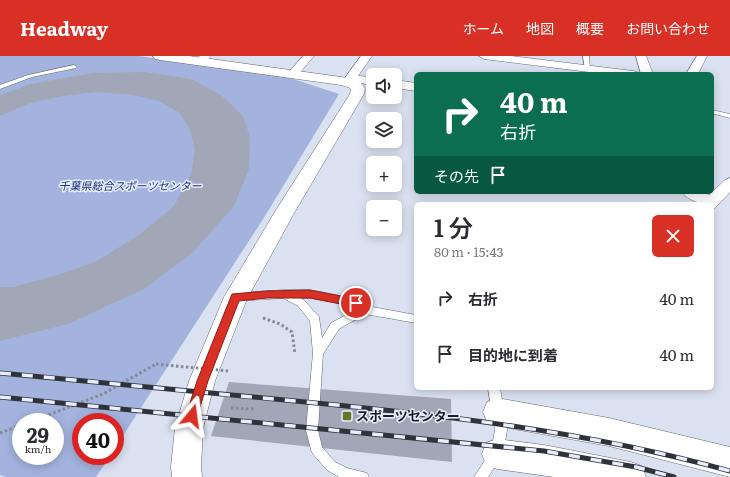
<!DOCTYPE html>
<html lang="ja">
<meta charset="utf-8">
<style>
:root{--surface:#fff;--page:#f2f2f3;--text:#2b2b33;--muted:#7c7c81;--accent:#d93025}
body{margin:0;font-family:Literata,"Noto Sans JP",serif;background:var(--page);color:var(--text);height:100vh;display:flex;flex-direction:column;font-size:15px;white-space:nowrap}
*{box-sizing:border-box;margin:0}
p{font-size:13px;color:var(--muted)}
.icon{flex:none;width:22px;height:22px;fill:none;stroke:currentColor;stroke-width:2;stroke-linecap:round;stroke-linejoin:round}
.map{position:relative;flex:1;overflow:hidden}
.drawer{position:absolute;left:414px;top:146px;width:300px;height:188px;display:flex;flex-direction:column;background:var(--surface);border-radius:6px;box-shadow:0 2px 10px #0003}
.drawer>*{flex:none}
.top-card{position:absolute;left:414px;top:16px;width:300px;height:122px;border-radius:6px;box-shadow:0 2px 10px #0003;background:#0b6e4f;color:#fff;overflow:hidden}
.fabs{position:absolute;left:366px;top:12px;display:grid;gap:8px}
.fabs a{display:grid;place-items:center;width:36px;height:36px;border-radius:6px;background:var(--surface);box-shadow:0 2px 10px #0003;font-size:20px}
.speed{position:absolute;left:12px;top:357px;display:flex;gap:8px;font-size:20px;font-weight:700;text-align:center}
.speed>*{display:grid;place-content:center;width:52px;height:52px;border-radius:50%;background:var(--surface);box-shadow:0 2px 10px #0003;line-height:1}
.speed small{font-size:10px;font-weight:400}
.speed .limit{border:6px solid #d22;background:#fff;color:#111}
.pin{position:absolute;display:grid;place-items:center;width:34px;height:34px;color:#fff;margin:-17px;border:2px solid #fff;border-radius:50%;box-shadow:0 1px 4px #0007}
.me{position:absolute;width:44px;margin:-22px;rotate:16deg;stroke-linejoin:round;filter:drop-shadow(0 0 3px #0008)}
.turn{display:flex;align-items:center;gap:14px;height:84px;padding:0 20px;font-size:18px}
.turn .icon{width:52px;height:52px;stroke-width:2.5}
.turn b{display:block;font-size:28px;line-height:34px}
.then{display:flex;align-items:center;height:38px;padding:0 20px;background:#0003;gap:8px;font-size:15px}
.round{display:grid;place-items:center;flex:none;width:42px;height:42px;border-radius:6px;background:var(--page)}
.overview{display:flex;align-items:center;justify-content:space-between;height:68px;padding:0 20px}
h1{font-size:24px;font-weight:600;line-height:30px}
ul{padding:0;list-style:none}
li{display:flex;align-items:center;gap:12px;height:56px;padding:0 20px}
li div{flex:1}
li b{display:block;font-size:15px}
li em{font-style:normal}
header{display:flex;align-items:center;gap:24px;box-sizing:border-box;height:56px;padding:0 20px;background:var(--accent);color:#fff}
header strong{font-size:19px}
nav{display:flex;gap:22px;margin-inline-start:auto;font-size:14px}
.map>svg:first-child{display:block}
.green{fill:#a3b3de;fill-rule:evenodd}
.building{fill:#a1a7b6}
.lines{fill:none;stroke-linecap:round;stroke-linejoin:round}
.lane-casing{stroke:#626775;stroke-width:1}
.street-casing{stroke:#626775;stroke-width:1}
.secondary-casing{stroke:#626775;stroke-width:1}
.path{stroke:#848994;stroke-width:3;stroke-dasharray:2.5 2.5;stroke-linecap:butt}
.lane{fill:#fff;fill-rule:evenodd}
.street{fill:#fff;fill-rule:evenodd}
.secondary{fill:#fff;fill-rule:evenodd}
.rail-casing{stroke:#303239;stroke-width:5}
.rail{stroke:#e7eefe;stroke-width:3.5;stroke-dasharray:11;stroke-linecap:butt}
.path-bridge{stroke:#848994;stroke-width:3;stroke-dasharray:2.5 2.5;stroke-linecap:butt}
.route{fill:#d93025;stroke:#8d1f18}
.poi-dot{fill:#697724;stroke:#e7eefe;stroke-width:1.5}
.labels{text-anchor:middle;stroke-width:3;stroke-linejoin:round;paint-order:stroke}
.park-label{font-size:11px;font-style:italic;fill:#1e2f74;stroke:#e7eefe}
.near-poi-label{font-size:13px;font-weight:bold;fill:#1a1c22;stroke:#e7eefe;text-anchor:start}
</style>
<header>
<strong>Headway</strong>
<nav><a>ホーム</a><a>地図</a><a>概要</a><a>お問い合わせ</a></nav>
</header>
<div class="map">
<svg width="730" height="421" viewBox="0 0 730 421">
<rect width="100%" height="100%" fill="#dae1f0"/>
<path class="green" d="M0 0H138L287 21 339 38 265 160 115 392V366H81V400H110L96 421H5L0 419ZM21 366H55V400H21Z"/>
<path class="building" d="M145 16 191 23 221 39 243 60 250 81 249 113 234 150 192 197 144 233 68 268 0 285V231H13L61 218 97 205 139 179 174 150 191 119 195 93 190 74 180 57 159 45 133 39 96 36 63 40 30 47 0 60V39L31 28 93 17Z
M229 326 451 343 452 406 211 380Z"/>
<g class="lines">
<defs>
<path id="lane" d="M583 0H589L590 14 585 13Z
M74 9 77 11 76 12 32 21 0 33V29L28 19Z
M712 54 730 58V62L715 58 712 60Z
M284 234H310L357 243 360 244 367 250 416 259V267L365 258 339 273 323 298 318 374 322 391 335 406 347 412 367 417 369 421H339L327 414 313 398 311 394 306 374 313 297 310 265 298 250 283 242 237 245 234 244 232 241 234 238 237 237ZM300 242H310L354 250 357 253 331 267 322 282 319 261 304 244Z
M488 332H500L507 374 503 398 488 421H474L491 395 495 374Z"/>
<path id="street" d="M200 0H211L204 8 200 9 194 6Z
M303 0H314L297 20H289L287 18 289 16Z
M361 0H372L358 20 373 21V29L359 27 348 30 344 28 342 26Z
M479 0H511L633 15 637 16 639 18H605L484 3Z
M636 0H646L653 18H641Z
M697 0H707L698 18H686Z
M395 24 416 27V35L395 32Z
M730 122V136L715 152 712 153V148C702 148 688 145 682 136H703L709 139 725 124Z"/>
<path id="secondary" d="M153 0H189L341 21 358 24 365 32 364 38 293 159 247 243 215 325 203 372 201 411 202 421H172L171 411 175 372 189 325 224 241 276 154 350 38 351 33 348 31 341 29 160 4 155 3Z
M497 342 609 362 730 391V421L609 390 497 370 487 366 483 356 487 346Z
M497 383 544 389 631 406 642 410 646 421H554L497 413 486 409 482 398 486 387Z"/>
</defs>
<use href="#lane" class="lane-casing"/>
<use href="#street" class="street-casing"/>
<use href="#secondary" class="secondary-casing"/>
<path class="path" d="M263 262 280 268 292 276 295 298
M231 352 254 353
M30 366 103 338 156 308
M0 377 21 369"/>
<use href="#lane" class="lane"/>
<use href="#street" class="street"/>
<use href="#secondary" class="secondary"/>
<defs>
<path id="rail" d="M0 317C98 326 197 336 295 345 443 359 586 375 730 415
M0 341 544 395 636 411 674 421"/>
</defs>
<use href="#rail" class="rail-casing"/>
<use href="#rail" class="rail"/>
<path class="path-bridge" d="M156 308 228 315"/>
</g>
<path class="route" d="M310 234 356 243 360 244 361 247 360 250 356 251 310 242H267L239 245 208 325 196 364 192 366 188 364 186 360 197 325 232 238 267 235Z"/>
<rect class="poi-dot" x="342" y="355" width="10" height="10" rx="2"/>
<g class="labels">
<g class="park-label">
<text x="130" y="134">千葉県総合スポーツセンター</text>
</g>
<g class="near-poi-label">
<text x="356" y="365">スポーツセンター</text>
</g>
</g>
</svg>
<div class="fabs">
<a><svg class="icon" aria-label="sound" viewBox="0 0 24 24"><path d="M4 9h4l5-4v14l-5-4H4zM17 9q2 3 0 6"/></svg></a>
<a><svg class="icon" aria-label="layers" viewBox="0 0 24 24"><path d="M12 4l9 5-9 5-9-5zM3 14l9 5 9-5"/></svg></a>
<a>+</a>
<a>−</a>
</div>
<div class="speed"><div>29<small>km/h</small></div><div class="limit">40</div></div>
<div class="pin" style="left:356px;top:247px;background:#d93025"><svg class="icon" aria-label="arrive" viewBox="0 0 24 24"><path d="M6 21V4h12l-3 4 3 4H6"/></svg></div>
<svg class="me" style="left:192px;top:360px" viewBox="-20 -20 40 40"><path d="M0-17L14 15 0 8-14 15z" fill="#d93025" stroke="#fff" stroke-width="4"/></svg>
<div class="top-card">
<div class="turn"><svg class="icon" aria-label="right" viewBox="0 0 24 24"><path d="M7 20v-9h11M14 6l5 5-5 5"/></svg><div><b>40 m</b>右折</div></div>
<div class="then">その先<svg class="icon" aria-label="arrive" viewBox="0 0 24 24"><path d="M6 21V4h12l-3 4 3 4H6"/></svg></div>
</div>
<section class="drawer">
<div class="overview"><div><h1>1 分</h1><p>80 m · 15:43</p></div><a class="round" style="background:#d93025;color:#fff"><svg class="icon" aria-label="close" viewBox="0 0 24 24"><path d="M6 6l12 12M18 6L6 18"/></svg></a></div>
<ul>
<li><svg class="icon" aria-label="right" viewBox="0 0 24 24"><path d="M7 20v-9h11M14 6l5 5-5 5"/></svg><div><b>右折</b></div><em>40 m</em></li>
<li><svg class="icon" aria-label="arrive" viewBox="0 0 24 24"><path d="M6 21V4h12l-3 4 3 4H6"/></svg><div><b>目的地に到着</b></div><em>40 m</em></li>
</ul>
</section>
</div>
